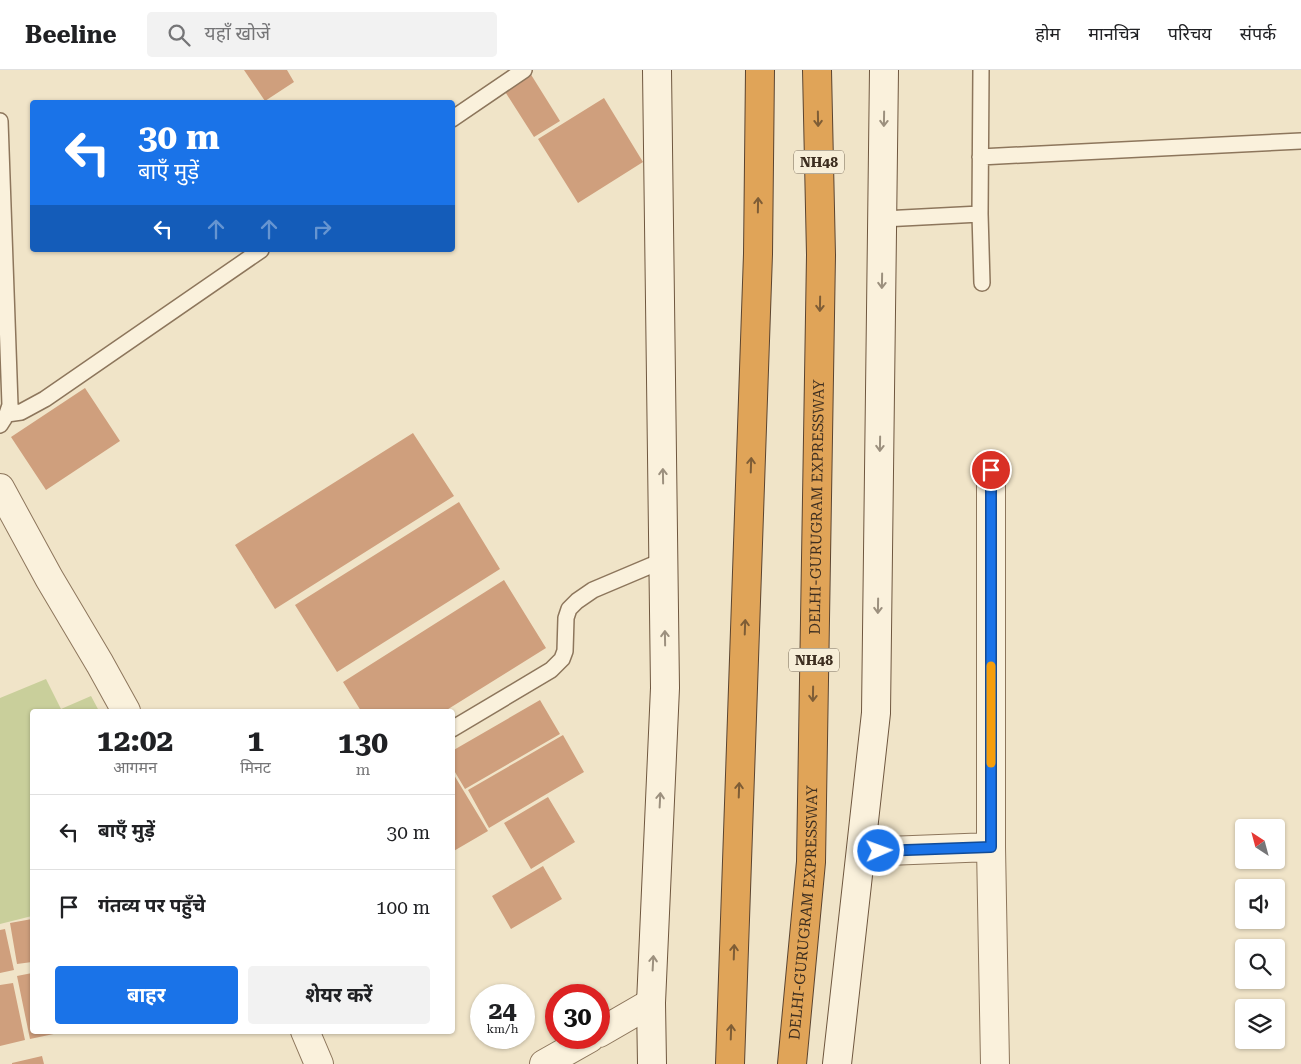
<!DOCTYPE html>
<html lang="hi">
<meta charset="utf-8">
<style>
:root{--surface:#fff;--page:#f2f2f2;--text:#202124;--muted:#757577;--line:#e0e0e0;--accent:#1a73e8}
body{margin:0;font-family:"Roboto Serif","Noto Sans Devanagari",serif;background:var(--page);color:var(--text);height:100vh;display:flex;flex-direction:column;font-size:19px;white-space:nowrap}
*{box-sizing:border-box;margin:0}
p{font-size:16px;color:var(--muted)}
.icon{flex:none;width:28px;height:28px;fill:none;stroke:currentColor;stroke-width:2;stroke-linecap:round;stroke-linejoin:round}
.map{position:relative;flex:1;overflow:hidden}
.sheet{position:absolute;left:30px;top:639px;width:425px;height:325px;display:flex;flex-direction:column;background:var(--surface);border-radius:5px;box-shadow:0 1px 4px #0004}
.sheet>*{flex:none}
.hud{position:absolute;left:30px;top:30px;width:425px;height:152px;border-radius:5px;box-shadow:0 1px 4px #0004;background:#1a73e8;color:#fff;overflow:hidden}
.needle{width:32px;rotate:324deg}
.tools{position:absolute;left:1235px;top:749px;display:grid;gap:10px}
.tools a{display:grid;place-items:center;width:50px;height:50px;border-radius:5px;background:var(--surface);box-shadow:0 1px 4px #0004;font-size:25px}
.speed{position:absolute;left:470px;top:914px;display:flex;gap:10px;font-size:25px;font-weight:700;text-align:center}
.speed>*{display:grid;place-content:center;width:65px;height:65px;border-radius:50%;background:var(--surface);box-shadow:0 1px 4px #0004;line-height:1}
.speed small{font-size:12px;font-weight:400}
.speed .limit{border:8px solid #d22;background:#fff;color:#111}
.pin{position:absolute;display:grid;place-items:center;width:42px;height:42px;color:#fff;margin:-21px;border:2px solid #fff;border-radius:50%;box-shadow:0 1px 5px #0007}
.me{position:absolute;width:55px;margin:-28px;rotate:88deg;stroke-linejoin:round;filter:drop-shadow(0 0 4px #0008)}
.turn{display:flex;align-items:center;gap:18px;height:105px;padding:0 25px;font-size:22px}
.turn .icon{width:65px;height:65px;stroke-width:2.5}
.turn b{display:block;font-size:35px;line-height:42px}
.lanes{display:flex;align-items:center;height:48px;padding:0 25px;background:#0003;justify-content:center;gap:25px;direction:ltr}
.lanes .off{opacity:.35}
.eta{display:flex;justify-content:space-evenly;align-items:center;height:85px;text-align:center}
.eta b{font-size:30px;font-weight:700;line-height:35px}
.cta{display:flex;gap:10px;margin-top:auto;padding:10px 25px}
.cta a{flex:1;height:58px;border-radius:5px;background:var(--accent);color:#fff;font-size:20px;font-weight:700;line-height:58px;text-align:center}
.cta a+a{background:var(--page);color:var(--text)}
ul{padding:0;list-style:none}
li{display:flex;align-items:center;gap:15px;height:75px;padding:0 25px;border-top:1px solid var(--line)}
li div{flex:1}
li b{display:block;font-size:19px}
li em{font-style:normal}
header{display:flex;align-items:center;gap:30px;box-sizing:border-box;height:70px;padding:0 25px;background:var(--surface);border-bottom:1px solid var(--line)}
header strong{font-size:24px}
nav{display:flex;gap:28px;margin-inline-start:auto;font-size:18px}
.search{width:350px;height:45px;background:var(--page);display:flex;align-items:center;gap:12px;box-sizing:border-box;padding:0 18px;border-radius:5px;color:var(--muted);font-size:19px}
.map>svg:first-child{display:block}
.green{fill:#c9cf9b}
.building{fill:#cf9f7d}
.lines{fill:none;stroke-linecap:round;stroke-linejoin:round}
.service-casing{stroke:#8d765c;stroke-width:18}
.minor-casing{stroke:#8d765c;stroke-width:30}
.secondary-casing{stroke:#6f573f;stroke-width:30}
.motorway-casing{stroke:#5b4430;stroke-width:30}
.service{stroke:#faf1dc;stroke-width:15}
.minor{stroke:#faf1dc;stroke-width:28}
.secondary{stroke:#faf1dc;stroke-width:28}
.motorway{stroke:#e0a458;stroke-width:28}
.oneway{stroke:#7e5d36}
.oneway2{stroke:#9c907e}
.route-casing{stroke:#114b97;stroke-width:12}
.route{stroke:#1a73e8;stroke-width:9}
.slow{stroke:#f59e0b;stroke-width:9}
.labels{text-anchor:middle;stroke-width:4.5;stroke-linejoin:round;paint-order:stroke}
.shield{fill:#f7eed8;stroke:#756857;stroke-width:1}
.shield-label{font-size:14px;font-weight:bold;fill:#3d2e20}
.street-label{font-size:15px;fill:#3d2e20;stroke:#f7eed8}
</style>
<header>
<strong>Beeline</strong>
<div class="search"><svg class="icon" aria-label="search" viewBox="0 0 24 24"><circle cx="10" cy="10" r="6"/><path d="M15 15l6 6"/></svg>यहाँ खोजें</div>
<nav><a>होम</a><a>मानचित्र</a><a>परिचय</a><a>संपर्क</a></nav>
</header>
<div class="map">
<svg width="1301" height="994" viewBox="0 0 1301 994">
<rect width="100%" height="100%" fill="#f0e4c8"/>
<path class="green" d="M46 609 61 639 91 626 99 641H32V846L0 854V628Z"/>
<path class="building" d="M244 0H287L294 12 265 31Z
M530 3 560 51 534 67 504 20Z
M604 28 643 92 578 133 538 69Z
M85 318 120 371 46 420 11 367Z
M413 363 454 426 275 539 235 475Z
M459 432 500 499 337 602 295 535Z
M504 510 546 578 445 641H361L343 612Z
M540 630 560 664 465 719 452 697V681Z
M563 665 584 702 489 758 468 720Z
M452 705H454L488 761 452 782Z
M548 727 575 772 531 799 504 753Z
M543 796 562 829 511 859 492 826Z
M32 849V892L17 894 10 853Z
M5 859 14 900 0 903V860Z
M32 903V961L63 962 30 969 17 906Z
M13 913 25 970 0 976V915Z
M42 986 44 994H12V993Z"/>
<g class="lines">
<defs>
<path id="service" d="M981 0 980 144 982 213
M452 49 524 0
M0 51 10 335 7 344 0 355
M980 87 1301 71
M883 149 980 144
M7 344 21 342 45 329 261 180
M452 659 551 600 562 589 565 581 566 548 569 539 577 531 593 520 664 490"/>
<path id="minor" d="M991 400V777L995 994
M0 418 49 508 100 594 126 641
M861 782 991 777
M305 961 319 994
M599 963 651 933
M544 994 590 968"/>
<path id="secondary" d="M652 994 651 933 665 618 657 0
M837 994 876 643 884 0"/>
<g id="motorway">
<path d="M730 994 758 184 760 0"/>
<path id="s1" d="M792 994 811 792 821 185 817 0"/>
</g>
</defs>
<use href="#service" class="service-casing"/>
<use href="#minor" class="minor-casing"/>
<use href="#secondary" class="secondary-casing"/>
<use href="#motorway" class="motorway-casing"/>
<use href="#service" class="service"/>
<use href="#minor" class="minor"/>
<use href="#secondary" class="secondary"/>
<use href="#motorway" class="motorway"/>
</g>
<defs><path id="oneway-shaft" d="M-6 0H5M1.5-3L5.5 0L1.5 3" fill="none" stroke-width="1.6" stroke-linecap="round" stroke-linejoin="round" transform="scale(1.25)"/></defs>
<g class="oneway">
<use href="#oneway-shaft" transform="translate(818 49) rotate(89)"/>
<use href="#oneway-shaft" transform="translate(758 135) rotate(-89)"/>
<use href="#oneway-shaft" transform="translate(820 234) rotate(91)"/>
<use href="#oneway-shaft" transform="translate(751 395) rotate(-88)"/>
<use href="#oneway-shaft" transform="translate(745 557) rotate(-88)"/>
<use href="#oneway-shaft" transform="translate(813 624) rotate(91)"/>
<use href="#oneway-shaft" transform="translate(739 720) rotate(-88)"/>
<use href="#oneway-shaft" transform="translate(734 882) rotate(-88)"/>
<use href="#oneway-shaft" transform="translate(731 962) rotate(-88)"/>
</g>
<g class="oneway2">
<use href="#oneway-shaft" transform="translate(884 49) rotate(91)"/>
<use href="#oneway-shaft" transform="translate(882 211) rotate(91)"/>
<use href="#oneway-shaft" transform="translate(880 374) rotate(91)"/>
<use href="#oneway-shaft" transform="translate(663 406) rotate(-91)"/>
<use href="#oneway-shaft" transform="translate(878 536) rotate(91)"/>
<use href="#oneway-shaft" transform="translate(665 568) rotate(-91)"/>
<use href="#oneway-shaft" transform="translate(660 730) rotate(-87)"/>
<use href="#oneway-shaft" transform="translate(653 893) rotate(-87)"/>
</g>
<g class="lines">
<defs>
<path id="route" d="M879 781 991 777V400"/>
</defs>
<use href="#route" class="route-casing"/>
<use href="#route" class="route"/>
<path class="slow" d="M991 693V596"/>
</g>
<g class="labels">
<g class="shield">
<rect x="794" y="80.5" width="50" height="23" rx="4"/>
<rect x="789" y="578.5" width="50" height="23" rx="4"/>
</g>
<g class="shield-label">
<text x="819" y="97">NH48</text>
<text x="814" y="595">NH48</text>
</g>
<g class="street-label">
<text dy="5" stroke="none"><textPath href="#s1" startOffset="558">DELHI-GURUGRAM EXPRESSWAY</textPath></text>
<text dy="5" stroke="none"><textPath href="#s1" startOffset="152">DELHI-GURUGRAM EXPRESSWAY</textPath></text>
</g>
</g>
</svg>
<div class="tools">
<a><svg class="needle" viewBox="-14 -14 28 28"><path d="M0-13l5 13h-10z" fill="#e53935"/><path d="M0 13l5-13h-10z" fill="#757577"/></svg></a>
<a><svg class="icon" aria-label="sound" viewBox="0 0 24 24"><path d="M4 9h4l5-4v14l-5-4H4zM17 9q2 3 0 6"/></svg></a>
<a><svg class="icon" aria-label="search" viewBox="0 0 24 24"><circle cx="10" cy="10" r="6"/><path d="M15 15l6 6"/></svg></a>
<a><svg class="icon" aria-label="layers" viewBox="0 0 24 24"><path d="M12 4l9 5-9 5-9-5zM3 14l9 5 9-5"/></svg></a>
</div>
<div class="speed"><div>24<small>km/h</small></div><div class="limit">30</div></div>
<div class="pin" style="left:991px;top:400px;background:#d93025"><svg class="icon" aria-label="arrive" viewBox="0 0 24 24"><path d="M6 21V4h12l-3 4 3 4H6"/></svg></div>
<svg class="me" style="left:879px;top:781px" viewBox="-20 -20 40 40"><circle r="17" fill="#1a73e8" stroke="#fff" stroke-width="3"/><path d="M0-11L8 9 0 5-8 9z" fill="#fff"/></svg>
<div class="hud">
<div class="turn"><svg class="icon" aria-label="left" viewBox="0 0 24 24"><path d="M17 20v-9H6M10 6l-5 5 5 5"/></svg><div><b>30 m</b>बाएँ मुड़ें</div></div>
<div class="lanes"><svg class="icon" aria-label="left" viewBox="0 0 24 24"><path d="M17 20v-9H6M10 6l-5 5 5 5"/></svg><svg class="icon off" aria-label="ahead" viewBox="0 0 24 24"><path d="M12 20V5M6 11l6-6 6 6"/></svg><svg class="icon off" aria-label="ahead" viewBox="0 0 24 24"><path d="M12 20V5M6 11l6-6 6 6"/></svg><svg class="icon off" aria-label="right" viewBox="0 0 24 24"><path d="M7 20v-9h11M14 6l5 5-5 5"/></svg></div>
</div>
<section class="sheet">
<div class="eta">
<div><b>12:02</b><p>आगमन</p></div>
<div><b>1</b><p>मिनट</p></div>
<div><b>130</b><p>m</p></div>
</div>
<ul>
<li><svg class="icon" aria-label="left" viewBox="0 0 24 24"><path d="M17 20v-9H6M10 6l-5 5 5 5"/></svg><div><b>बाएँ मुड़ें</b></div><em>30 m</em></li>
<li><svg class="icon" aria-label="arrive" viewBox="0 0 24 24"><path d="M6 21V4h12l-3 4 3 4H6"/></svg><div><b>गंतव्य पर पहुँचे</b></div><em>100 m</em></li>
</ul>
<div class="cta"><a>बाहर</a><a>शेयर करें</a></div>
</section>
</div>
